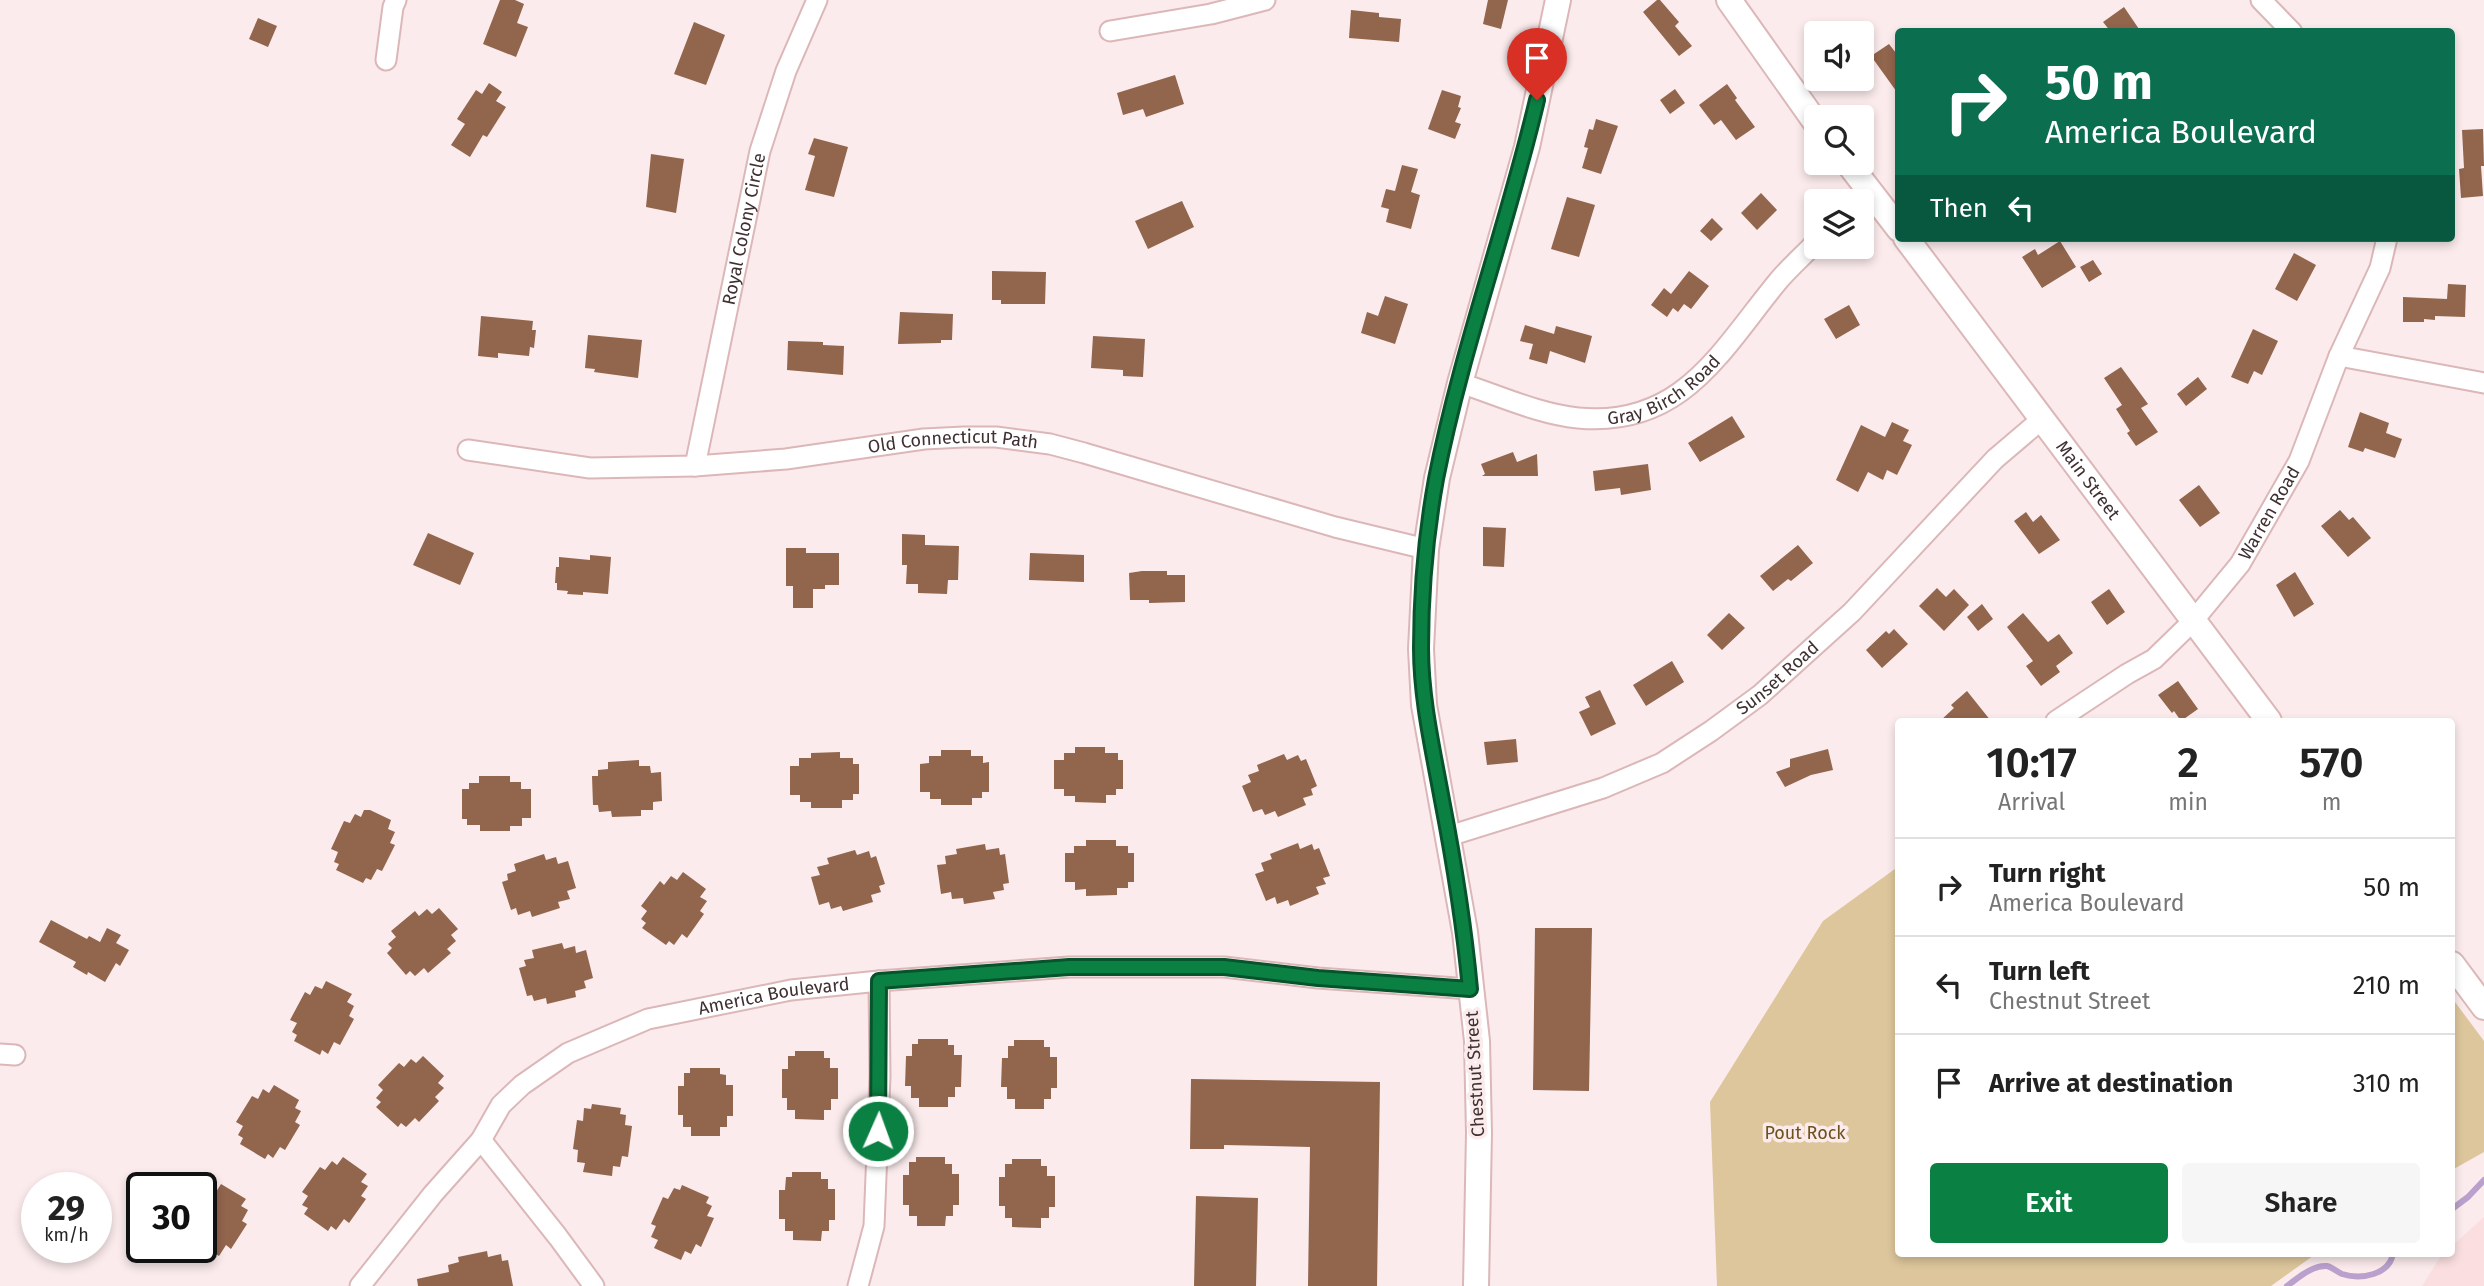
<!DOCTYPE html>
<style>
:root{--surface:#fff;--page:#f6f6f6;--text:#222;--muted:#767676;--line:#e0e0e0;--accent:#0b8043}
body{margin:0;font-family:"Fira Sans",sans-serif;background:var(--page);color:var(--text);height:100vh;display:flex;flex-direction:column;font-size:26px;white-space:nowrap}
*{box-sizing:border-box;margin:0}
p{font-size:23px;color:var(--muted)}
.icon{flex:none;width:38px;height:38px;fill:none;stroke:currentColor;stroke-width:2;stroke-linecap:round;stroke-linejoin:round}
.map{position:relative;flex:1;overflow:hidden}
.side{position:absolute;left:1895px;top:718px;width:560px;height:539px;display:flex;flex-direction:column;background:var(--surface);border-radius:7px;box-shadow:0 4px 10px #0003}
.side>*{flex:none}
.banner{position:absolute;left:1895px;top:28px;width:560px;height:214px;border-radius:7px;box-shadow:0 4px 10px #0003;background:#0b6e4f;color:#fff;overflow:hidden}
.controls{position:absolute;left:1804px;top:21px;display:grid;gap:14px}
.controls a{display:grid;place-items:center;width:70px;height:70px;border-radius:7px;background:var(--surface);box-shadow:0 4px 10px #0003;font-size:35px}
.speed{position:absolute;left:21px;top:1172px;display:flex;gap:14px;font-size:35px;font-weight:700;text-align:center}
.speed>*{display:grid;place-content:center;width:91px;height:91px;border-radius:50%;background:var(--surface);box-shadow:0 4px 10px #0003;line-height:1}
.speed small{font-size:18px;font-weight:400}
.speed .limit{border:4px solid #111;border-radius:10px;background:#fff;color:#111}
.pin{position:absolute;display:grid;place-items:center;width:60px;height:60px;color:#fff;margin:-72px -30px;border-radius:50% 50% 50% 0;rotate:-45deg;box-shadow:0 0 7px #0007}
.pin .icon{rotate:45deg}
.me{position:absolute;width:77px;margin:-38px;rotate:2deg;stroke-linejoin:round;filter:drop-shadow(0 0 5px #0008)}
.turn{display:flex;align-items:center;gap:24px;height:147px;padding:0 35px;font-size:32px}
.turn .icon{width:91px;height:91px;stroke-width:2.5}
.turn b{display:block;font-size:49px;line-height:60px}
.then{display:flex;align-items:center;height:66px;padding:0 35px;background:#0003;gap:14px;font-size:26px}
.eta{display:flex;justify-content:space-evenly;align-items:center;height:119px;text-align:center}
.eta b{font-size:42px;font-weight:600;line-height:49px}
.action{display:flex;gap:14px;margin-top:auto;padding:14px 35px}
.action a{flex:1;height:80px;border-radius:7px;background:var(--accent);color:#fff;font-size:28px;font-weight:600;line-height:80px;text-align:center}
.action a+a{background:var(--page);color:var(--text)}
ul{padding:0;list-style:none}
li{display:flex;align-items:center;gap:21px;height:98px;padding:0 35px;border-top:2px solid var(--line)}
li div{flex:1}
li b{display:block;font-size:26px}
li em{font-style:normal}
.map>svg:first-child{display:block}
.built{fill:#fbdfe0}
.green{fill:#ddc69c}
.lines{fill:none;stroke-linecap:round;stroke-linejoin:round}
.stream{stroke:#baa0cd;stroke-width:6}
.building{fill:#92654d}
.minor-casing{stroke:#dcb7b8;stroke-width:23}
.major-casing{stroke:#dcb7b8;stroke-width:28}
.minor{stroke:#fff;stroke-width:19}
.major{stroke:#fff;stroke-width:24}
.route-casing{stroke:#07532c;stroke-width:18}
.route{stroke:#0b8043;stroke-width:12}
.labels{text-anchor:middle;stroke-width:7;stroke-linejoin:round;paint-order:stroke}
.street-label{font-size:18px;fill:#3f3031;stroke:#fbebec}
.park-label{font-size:18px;fill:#6e521c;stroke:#fbebec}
</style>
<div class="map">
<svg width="2484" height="1286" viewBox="0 0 2484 1286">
<rect width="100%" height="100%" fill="#fbebec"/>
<path class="built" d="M2484 1217V1286H2422L2442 1254 2452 1253V1246Z"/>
<path class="green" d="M1899 866V1253H2317L2271 1286H1717L1710 1102 1823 921Z
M2452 998 2484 1041V1152L2452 1170Z"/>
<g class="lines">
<path class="stream" d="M2452 1209 2468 1197 2484 1180
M2287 1286C2298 1278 2312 1265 2327 1266 2332 1267 2337 1272 2342 1274 2361 1280 2390 1275 2393 1253"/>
</g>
<path class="building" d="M500 0H515L524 4 517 23 528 27 516 57 483 44Z
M1488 0H1508L1501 29 1483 24Z
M1657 0H1660L1679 22 1675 26 1692 46 1679 56 1643 12Z
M2124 7 2141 32H2111L2103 22Z
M1351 10 1379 13V17L1401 19 1399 42 1349 38Z
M258 18 277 26 268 47 249 39Z
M694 22 725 35 706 85 674 74Z
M1889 44 1899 57V95L1871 56Z
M1175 75 1184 104 1146 117 1143 109 1123 115 1117 93Z
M489 83 502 92 496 101 506 107 487 137 483 135 470 157 451 145 465 124 457 119 476 90 482 94Z
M1727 84 1737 98 1735 100 1755 127 1736 140 1721 120 1714 125 1699 105Z
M1675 89 1685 103 1670 114 1660 100Z
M1442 90 1461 96 1458 107 1461 108 1455 122 1461 124 1455 139 1428 129Z
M1596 119 1618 126 1601 174 1582 168 1588 148 1584 147 1589 129 1593 130Z
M2483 129 2484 166H2481L2483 196 2461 198 2459 169 2464 168 2462 130Z
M814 138 848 147 834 197 805 190 815 156 808 154Z
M651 154 684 159 676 213 646 207Z
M1402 165 1418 169 1411 192 1420 195 1411 229 1386 222 1389 209 1381 207 1386 189 1395 191Z
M1761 193 1777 210 1757 230 1741 213Z
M1567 197 1595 205 1579 257 1551 249Z
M1182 201 1194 227 1148 249 1135 221Z
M1712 218 1723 229 1711 241 1700 231Z
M2060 241 2076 267 2042 288 2022 257 2035 249 2038 255Z
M2294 253 2316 265 2297 301 2275 289Z
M2093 260 2102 274 2089 282 2080 267Z
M992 271 1046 272 1045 304H1001V300H992Z
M1689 271 1709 286 1691 309 1684 304 1678 312 1673 308 1667 317 1651 305 1664 288 1671 294Z
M2448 284 2466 285 2465 317 2435 316V320L2424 319V322H2403V297L2447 299Z
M1385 296 1408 304 1395 344 1361 333 1367 312 1378 316Z
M1849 305 1860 325 1836 339 1824 319Z
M900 312 953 314 952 340H941V343L898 344Z
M481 316 533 321 532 330H536L534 348 530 347 529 356 498 353V358L478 356Z
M1525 325 1554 334 1556 326 1592 336 1585 363 1550 351 1547 364 1529 359 1533 344 1520 341Z
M2253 329 2278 341 2262 375 2254 371 2248 384 2231 377Z
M588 335 642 340 638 378 594 372 595 369 585 368Z
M1093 336 1145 339 1143 377 1123 376V370L1091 368Z
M788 341 823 342V345L844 346 843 375 787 370Z
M2121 367 2148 404 2141 408 2158 432 2136 446 2127 433 2130 431 2116 409 2122 405 2104 378Z
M2198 377 2207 389 2186 406 2177 394Z
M2360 412 2389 423 2386 433 2402 439 2395 458 2365 448 2363 452 2348 447Z
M1732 416 1745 437 1700 462 1688 443Z
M1892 422 1909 430 1903 441 1912 445 1897 475 1887 470 1883 480 1868 472 1858 492 1836 480 1861 425 1885 437Z
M1513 452 1517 462 1537 454 1538 476H1482L1485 474 1481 464Z
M1648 464 1651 490 1621 495 1620 488 1595 491 1593 471Z
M2199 485 2220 513 2200 527 2179 500Z
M2340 510 2349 520 2353 517 2371 538 2348 557 2321 526Z
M2026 512 2033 522 2041 515 2060 540 2039 554 2014 521Z
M1483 527 1506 528 1504 567 1483 566Z
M428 533 474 553 460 585 413 565Z
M902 534 925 535V545L959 546 958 580H948L947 594 918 593V584H906L907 565H902Z
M1798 545 1813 563 1791 581 1788 579 1773 591 1760 576Z
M786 548H806V553H839V585H825V589H813V608H793V586H786Z
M1030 553 1084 555V582L1029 580Z
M590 555 611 557 608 594 583 592V595L567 594 568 591 557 590V583H555L556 567H559V557L590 560Z
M1142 571H1167V575H1185V602L1149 603V600H1130L1129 573Z
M2295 572 2314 604 2294 617 2276 585Z
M1937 588 1946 597 1954 589 1969 605 1944 631 1919 606Z
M2109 589 2125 612 2107 625 2091 602Z
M1982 604 1993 619 1978 631 1967 617Z
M1729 613 1745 628 1722 650 1707 635Z
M2023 613 2048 642 2059 634 2073 653 2056 666 2060 672 2041 686 2026 666 2033 661 2007 627Z
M1894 629 1908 644 1882 668 1866 650 1886 631 1889 634Z
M1672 661 1684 682 1646 706 1633 685Z
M2178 681 2198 709 2181 721 2174 711 2172 713 2158 695Z
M1600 690 1616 724 1591 736 1579 712 1590 707 1585 697Z
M1967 691 1991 721H1940L1954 708 1951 705Z
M1516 739 1518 762 1487 765 1484 742Z
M1075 747H1105V753H1118V760H1123V789H1116V795H1106V803L1075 802V796H1064V789H1054V760H1064V753H1075Z
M1828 749 1833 770 1811 775 1785 787 1776 772 1790 767V759Z
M941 750H971V756H983V763L989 762V792H982V798H972V805H941V799H930V792H920V764L929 763V756H941Z
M840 752V758H853V764H859V794H853V800H842V808H811V802H800V795H790V766H799V758H811V753Z
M1284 754 1287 760 1298 755 1301 761 1306 759 1317 786 1311 789 1313 795 1303 798 1306 805 1278 817 1275 811 1265 815 1262 809 1253 812 1242 786 1251 782 1248 775 1259 771 1257 765Z
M639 760V766H650L651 773 661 772 662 801 653 802V810H641V816L612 817 611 811 599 812 598 805H593L592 776H598V770L608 769V762Z
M479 776H510V782H521V789H531V818H522V826H510V831H480V825H467V819H462V789H469V783H479Z
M364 810H370L391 820 388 829 395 832 390 843 395 845 382 871 377 869 371 880 366 878 363 883 336 870 339 864 334 862 338 852 331 849 344 821 350 823 355 814 361 817Z
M1086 840H1116V846H1128V853H1134V882H1128V888H1117V895L1086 896V889L1075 890V882H1065V853H1074V846H1086Z
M1298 843 1300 849 1312 844 1314 850 1319 848 1330 876 1323 878 1326 884 1316 887 1319 894 1290 906 1288 900 1277 904 1275 897 1266 901 1255 874 1264 871 1261 863 1272 859 1270 854Z
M985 844 986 850 999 848 1000 855 1005 854 1009 883 1003 884 1004 890 993 892 995 899 964 904 963 898 952 899 951 892 941 894 937 865 946 864 945 856 957 854 956 849Z
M855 850 857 855 869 851 871 858 876 856 885 884 879 886 881 892 871 895 873 902 843 911 841 906 831 909 829 902 819 905 811 877 820 875 817 867 829 864 827 858Z
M544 854 546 860 556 857 558 864 568 861 576 888 567 891 570 899 558 902 560 908 532 917 530 911 518 915 516 908 511 910 502 882 508 880 507 874 516 871 514 864Z
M683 872 706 889 700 897 707 901 700 911 704 914 687 938 682 934 674 945 669 941 666 945 642 928 646 923 641 919 647 911 641 906 660 881 664 885 671 876 677 880Z
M439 908 458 929 451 935 456 941 447 949 451 953 428 973 424 968 415 976 410 971 406 975 387 953 392 948 388 944 396 937 391 931 415 911 419 916 427 909 432 914Z
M51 920 87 939 89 936 100 942 107 928 121 935 116 943 129 950 120 966 116 963 105 982 88 972 87 975 73 967 76 962 39 942Z
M1535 928H1592L1589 1091 1533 1090Z
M562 943 564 949 575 946 576 953 586 950 593 978 584 981 586 988 575 991 576 997 547 1004 546 998 534 1001 532 995 527 996 519 968 526 966 524 960 534 958 532 950Z
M326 981 352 994 347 1002 354 1006 349 1016 354 1019 340 1045 334 1042 328 1054 322 1050 320 1055 294 1041 297 1035 292 1032 297 1023 290 1020 305 992 310 995 315 986 322 989Z
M918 1039H948V1045H954V1055H962L961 1087H955V1097H948V1107H919V1098H911V1086H905L906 1056H912V1044H918Z
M1014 1040H1044V1047H1050V1057H1057V1088H1051V1099H1044V1109H1015V1099H1007V1087H1001L1002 1058H1008V1046H1014Z
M795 1051H824V1058H830V1068H838V1099H831V1110H824V1120L795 1119V1110H787V1098H782V1069H788V1056H795Z
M423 1056 444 1076 438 1083 444 1088 435 1097 439 1101 419 1122 415 1118 406 1127 401 1123 398 1127 376 1107 381 1102 376 1098 383 1090 378 1085 399 1063 404 1067 411 1059 416 1063Z
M690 1068H720V1074L726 1075V1085H733V1116H727V1127H720V1136H691V1127H683V1115H678V1086H684V1073H690Z
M1191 1079 1380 1082 1377 1286H1308L1310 1147 1224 1145V1149H1190Z
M274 1085 299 1100 295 1108 301 1111 295 1122 300 1125 285 1150 280 1147 273 1158 268 1154 265 1159 240 1144 243 1138 238 1135 243 1126 236 1122 252 1096 258 1099 263 1089 269 1093Z
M592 1104 621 1108 620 1114 626 1115 625 1125 632 1126 628 1157 622 1156 620 1167 613 1166 612 1176 583 1172 585 1163 577 1162 578 1150 573 1149 577 1120 583 1121 584 1108 591 1109Z
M343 1157 367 1174 361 1182 368 1186 361 1196 366 1199 349 1223 344 1219 336 1230 331 1226 328 1231 304 1214 308 1208 302 1205 308 1196 302 1192 320 1167 325 1170 332 1161 337 1165Z
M916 1157H945V1164H952V1174H959V1205H953V1216H946L945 1226H917V1216H909V1205H903V1175H909V1162H916Z
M1012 1159H1041V1166H1047V1176H1055V1207H1049V1218H1041V1228L1012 1227V1218H1005V1206H999V1177H1005V1164H1012Z
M792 1172H821V1179H828V1189H835V1220H829V1231H822L821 1241 793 1240V1231H785V1219H779V1190H785L786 1177H792Z
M221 1184 246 1199 241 1206 248 1210 242 1221 247 1224 231 1249 226 1245 219 1256 214 1253 211 1257 201 1252V1203L210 1188 216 1192Z
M682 1185 709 1197 706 1203 712 1206 707 1216 714 1218 701 1247 696 1244 691 1254 685 1251 681 1260 654 1248 658 1240 651 1237 656 1226 651 1224 663 1197 668 1199 674 1188 680 1190Z
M1196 1196 1258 1198 1256 1286H1194Z
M487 1251 488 1257 501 1254 502 1261 508 1260 513 1286H418L417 1279 449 1272 448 1265 459 1262 458 1257Z"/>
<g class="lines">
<defs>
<g id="minor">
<path d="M2261 0 2292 32"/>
<path d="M1110 31 1211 14 1265 0"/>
<path d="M386 60 393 7 396 0"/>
<path d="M2339 356 2484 383"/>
<path id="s1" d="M1460 383C1498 395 1538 414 1578 418 1683 428 1721 350 1779 280 1790 267 1804 255 1816 242"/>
<path id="s2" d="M468 450 590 468 695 466 786 459 924 439 964 437H996L1050 444 1084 453 1335 527 1426 549"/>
<path id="s3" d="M695 466 760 151 786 71 817 0"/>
<path id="s4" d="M2056 721 2127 674 2154 659 2193 621 2240 564 2299 461 2339 356 2380 268 2387 238"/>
<path id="s5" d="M1449 836 1603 788 1662 763 1711 731 1760 695 1852 612 1995 459 2042 419"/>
<path d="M0 1054 15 1055"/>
<path d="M481 1140 558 1237 594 1286"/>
<path id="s6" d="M360 1286 433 1194 481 1140 501 1105 522 1085 568 1053 648 1019 791 990 879 981 1069 967H1224L1318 978 1470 989"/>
<path d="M858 1286 874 1226 880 1076 879 981"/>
</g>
<g id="major">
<path d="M1729 0 1816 123"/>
<path d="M1848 163 1899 229"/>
<path id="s7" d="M1906 238 2269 721"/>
<path d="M2452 964 2484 1007"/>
<path d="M1476 1286 1479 1133 1477 1041 1465 932 1424 705 1421 649 1426 549 1437 478 1460 383 1527 147 1558 0"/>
</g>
</defs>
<use href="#minor" class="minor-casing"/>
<use href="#major" class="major-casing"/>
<use href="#minor" class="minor"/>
<use href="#major" class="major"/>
</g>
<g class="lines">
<defs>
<path id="route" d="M878 1131 879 981 1069 967H1224L1318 978 1470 989C1464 925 1454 862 1442 800 1433 750 1421 699 1421 648 1421 592 1426 534 1436 479 1461 351 1507 227 1537 100"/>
</defs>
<use href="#route" class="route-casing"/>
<use href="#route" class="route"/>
</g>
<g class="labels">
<g class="street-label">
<text dy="6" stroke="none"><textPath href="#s3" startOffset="242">Royal Colony Circle</textPath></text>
<text dy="6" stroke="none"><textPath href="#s1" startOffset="217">Gray Birch Road</textPath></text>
<text dy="6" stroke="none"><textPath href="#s2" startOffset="488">Old Connecticut Path</textPath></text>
<text dy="6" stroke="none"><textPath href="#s7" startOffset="303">Main Street</textPath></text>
<text dy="6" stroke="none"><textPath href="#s4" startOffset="303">Warren Road</textPath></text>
<text dy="6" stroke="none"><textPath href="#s5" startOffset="369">Sunset Road</textPath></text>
<text dy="6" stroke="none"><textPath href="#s6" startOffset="530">America Boulevard</textPath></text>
<text transform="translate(1475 1074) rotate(-93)" y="6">Chestnut Street</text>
</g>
<g class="park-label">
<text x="1805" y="1139">Pout Rock</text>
</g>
</g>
</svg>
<div class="controls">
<a><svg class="icon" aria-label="sound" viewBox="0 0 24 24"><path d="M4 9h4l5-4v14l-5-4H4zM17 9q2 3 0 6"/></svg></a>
<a><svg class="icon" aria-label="search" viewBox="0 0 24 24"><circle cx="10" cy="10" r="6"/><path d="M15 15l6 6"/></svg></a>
<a><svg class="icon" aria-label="layers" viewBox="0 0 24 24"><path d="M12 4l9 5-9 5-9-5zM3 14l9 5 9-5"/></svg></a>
</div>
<div class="speed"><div>29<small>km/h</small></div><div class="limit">30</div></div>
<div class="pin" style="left:1537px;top:100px;background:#d93025"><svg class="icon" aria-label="arrive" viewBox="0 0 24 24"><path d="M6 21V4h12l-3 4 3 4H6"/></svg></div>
<svg class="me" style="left:878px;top:1131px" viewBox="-20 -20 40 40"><circle r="17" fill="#0b8043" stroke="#fff" stroke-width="3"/><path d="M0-11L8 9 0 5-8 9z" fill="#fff"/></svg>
<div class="banner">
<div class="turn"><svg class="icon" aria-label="right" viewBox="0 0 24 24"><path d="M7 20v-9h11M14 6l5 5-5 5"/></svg><div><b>50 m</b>America Boulevard</div></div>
<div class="then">Then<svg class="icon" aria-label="left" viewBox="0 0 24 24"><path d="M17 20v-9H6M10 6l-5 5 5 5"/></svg></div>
</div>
<section class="side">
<div class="eta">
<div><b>10:17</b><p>Arrival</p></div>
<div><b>2</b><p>min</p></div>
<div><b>570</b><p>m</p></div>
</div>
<ul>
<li><svg class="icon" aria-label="right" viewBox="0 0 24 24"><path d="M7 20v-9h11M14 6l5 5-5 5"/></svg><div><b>Turn right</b><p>America Boulevard</p></div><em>50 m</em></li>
<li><svg class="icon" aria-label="left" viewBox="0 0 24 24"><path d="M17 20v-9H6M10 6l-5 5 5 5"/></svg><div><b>Turn left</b><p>Chestnut Street</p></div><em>210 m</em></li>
<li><svg class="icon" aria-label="arrive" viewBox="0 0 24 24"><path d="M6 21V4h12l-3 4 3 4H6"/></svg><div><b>Arrive at destination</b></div><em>310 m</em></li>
</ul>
<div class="action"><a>Exit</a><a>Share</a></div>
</section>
</div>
